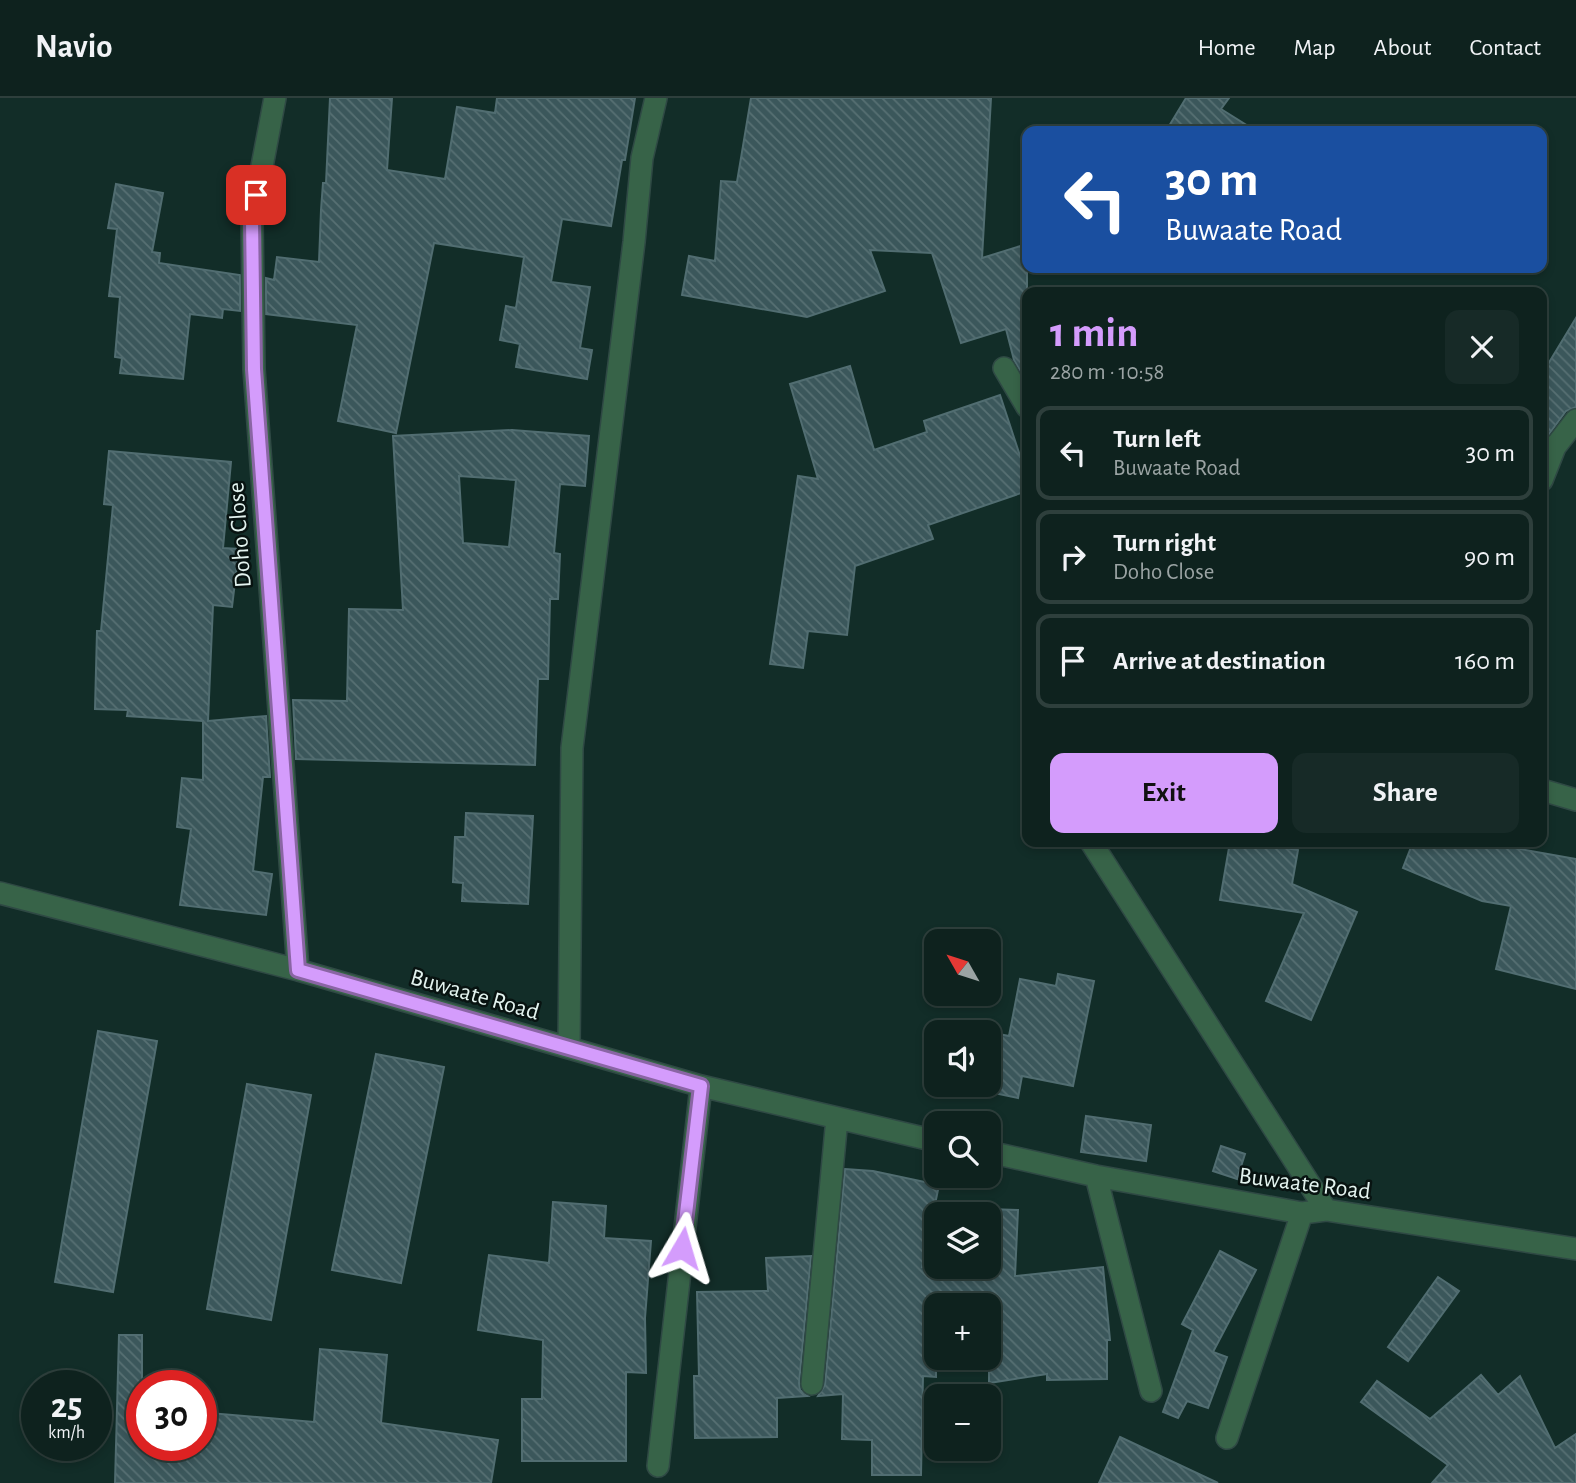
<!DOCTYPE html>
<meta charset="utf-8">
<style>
:root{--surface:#0e221e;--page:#172a27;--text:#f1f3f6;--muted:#9ba4a4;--line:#2e3f3c;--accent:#d49cfc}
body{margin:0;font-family:"Alegreya Sans",sans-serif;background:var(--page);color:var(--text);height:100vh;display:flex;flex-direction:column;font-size:26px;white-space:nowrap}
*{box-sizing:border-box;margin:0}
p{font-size:23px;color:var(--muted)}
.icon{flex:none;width:38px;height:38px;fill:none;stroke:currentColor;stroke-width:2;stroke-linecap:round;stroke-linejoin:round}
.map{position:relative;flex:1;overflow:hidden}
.side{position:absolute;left:1022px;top:189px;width:525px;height:560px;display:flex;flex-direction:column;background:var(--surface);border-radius:14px;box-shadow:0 4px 10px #0003,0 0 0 2px var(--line)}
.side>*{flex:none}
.banner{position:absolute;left:1022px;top:28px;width:525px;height:147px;border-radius:14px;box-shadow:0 4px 10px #0003,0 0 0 2px var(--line);background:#1a4fa0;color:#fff;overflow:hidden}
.needle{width:46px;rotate:309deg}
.controls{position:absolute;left:924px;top:831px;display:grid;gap:14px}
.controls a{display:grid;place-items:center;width:77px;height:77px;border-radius:14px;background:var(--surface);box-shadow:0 4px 10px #0003,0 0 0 2px var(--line);font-size:35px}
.speed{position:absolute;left:21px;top:1272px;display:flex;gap:14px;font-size:35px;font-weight:700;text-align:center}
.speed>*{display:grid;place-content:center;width:91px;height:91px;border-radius:50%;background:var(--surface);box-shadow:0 4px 10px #0003,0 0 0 2px var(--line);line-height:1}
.speed small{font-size:18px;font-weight:400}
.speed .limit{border:10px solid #d22;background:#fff;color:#111}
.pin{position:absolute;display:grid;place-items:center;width:60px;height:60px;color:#fff;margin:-30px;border-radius:14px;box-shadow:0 4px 10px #0006}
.me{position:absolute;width:77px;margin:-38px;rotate:7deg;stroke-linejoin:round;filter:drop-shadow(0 0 5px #0008)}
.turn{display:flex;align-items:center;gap:24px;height:147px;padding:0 28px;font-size:32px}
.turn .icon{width:91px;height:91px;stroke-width:2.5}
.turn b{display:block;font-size:49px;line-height:60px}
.round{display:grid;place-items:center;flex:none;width:74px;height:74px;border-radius:14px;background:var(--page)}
.headline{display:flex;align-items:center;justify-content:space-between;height:119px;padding:0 28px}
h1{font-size:42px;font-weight:700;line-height:52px;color:var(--accent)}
.cta{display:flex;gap:14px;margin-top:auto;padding:14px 28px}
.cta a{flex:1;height:80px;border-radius:14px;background:var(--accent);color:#111;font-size:28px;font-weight:700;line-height:80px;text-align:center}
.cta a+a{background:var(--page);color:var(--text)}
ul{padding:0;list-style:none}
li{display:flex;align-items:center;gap:21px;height:94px;margin:0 14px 10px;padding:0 14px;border:4px solid var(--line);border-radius:14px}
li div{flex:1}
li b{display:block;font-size:26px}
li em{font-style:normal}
header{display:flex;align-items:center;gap:42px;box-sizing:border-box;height:98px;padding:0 35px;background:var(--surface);border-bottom:2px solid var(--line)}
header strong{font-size:33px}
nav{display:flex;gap:38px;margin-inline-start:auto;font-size:24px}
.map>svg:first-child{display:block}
.building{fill:url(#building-back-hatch);stroke:#516d71;stroke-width:2;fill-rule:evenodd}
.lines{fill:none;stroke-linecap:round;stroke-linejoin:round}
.minor-casing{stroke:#2f4944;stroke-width:24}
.minor{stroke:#376348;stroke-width:21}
.route-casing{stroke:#8a65a4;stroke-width:18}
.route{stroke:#d49cfc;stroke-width:12}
.labels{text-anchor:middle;stroke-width:5;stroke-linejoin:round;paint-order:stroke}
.street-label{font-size:24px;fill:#e3f3ef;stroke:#081311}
</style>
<header>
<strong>Navio</strong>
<nav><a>Home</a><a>Map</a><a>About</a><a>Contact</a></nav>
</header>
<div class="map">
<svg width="1576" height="1385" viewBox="0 0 1576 1385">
<defs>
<pattern id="building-back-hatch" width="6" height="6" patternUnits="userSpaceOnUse" patternTransform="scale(1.75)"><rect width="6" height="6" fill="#3b575b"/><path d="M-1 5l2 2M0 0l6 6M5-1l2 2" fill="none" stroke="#577073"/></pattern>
</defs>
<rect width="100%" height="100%" fill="#122d28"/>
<path class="building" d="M330 0H392L387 72 445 81 457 9 495 15 497 0H635L625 62H622L611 128 562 121 551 184 590 189 580 250 592 252 587 281 516 269 520 246 500 242 506 208 516 210 524 159 434 145 396 335 338 323 357 227 266 216V180L274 182 277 159 319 164 321 112 323 85H326Z
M751 0H991L982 160 1027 146V278L1024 279 1014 262 1006 231 961 245 932 155 870 152 885 193 807 219 682 197 689 158 715 163 721 83 737 84Z
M1186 0H1229L1221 11 1256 33H1166Z
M116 86 163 95 152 154 160 155 159 165 240 177V213L223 211 222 220 190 216 183 281 120 275 122 260 115 259 120 199 109 198 117 131 108 130Z
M1576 220V309L1566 313 1549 336H1544L1542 335V276Z
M850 268 874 352 927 334 924 323 1000 297 1027 379V393L928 427 933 441 855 468 847 537 808 533 803 570 770 566 798 378 818 381 790 286Z
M512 332 589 338 585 388 560 386 554 455 560 456 558 501H550L548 581H538L535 667 296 661 293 602 347 603 349 511 403 512 393 338ZM459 378 516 382 509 449 463 445Z
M109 353 231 364 223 450 239 451 232 509 213 507 208 623 266 618 270 679H263L253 773 272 776 266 817 180 807 191 731 177 729 182 680 203 682V623L127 618 128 612 95 611 97 533H101L113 407 104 406Z
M466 715 533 718 528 806 462 803 463 785 453 784 455 739H465Z
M1230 744H1246L1298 752 1292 786 1357 814 1311 922 1266 903 1304 815 1220 802Z
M1413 744H1481L1576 761V891L1496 871 1511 808 1482 803 1403 770Z
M1058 876 1094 883 1073 988 1022 978 1018 1000 989 994V934L1009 938 1020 881 1056 888Z
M98 933 157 943 113 1194 55 1184Z
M376 956 444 969 401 1185 332 1172Z
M247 986 311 997 271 1222 207 1211Z
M1086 1018 1151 1027 1146 1063 1081 1054Z
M1221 1048 1245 1056 1237 1081 1213 1073Z
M845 1071 873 1073 939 1087 922 1169H989V1111L1018 1112 1015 1178 1103 1169 1110 1242H1107V1281L1047 1282V1276L989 1285V1208H936V1279L923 1278 921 1377H872V1342L842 1341 843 1296 818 1298 825 1287Z
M553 1104 606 1108 604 1140 651 1143 645 1220 646 1275 626 1274V1363H522V1301H542L543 1242 478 1232 489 1157 549 1165Z
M1220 1153 1256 1172 1213 1254 1227 1259 1208 1310 1187 1303 1178 1320 1163 1314 1193 1232 1182 1226Z
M811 1158 799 1285 800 1292 808 1298 777 1300V1339L695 1340 694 1278H699L697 1194 768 1193 766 1160Z
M1438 1179 1459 1193 1408 1263 1388 1249Z
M119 1237H142V1348H207L210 1315 314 1324 320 1251 387 1257 381 1325 498 1342 491 1385H115Z
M1481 1277 1498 1297 1520 1278 1555 1350 1576 1336V1385H1432L1448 1367 1361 1304 1377 1283 1430 1321Z
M1120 1339 1218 1385H1099Z"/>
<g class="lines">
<defs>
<path id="minor" d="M275 0 252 121 254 271 298 872
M1004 270 1027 309
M1542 349H1555L1576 322
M1542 382 1555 349
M1542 692 1576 702
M1091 744 1326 1112
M0 795 298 872 701 988 936 1043
M569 950 572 650 634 144 642 60 656 0
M989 1054 1096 1078 1302 1115 1326 1112 1576 1151
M1096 1078 1151 1293
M812 1286 837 1020
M1227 1340 1302 1115
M658 1368 701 988"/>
</defs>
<use href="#minor" class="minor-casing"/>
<use href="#minor" class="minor"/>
</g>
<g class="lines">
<defs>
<path id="route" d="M256 97 252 121 254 271 298 872 701 988 682 1150"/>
</defs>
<use href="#route" class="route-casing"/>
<use href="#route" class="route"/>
</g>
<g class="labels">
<g class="street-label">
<text transform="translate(239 437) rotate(-94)" y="8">Doho Close</text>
<text transform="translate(475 896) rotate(16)" y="8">Buwaate Road</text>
<text transform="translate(1305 1085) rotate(7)" y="8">Buwaate Road</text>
</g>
</g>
</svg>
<div class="controls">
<a><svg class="needle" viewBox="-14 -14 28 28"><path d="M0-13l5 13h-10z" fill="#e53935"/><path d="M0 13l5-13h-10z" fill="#9ba4a4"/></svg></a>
<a><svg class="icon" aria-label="sound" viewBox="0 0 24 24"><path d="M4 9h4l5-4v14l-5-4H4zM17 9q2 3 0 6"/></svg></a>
<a><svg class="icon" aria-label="search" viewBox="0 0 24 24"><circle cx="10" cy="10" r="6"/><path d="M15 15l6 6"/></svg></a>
<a><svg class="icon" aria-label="layers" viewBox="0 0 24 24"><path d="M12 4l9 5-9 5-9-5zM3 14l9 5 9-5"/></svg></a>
<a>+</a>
<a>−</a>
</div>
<div class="speed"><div>25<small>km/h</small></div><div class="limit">30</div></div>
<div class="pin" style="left:256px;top:97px;background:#d93025"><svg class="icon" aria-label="arrive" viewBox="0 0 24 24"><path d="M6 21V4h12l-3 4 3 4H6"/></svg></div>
<svg class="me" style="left:682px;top:1150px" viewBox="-20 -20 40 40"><path d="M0-17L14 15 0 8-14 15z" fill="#d49cfc" stroke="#fff" stroke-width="4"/></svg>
<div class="banner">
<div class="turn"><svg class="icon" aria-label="left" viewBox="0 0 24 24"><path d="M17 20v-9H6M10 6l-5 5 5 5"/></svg><div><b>30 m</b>Buwaate Road</div></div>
</div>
<section class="side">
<div class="headline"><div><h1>1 min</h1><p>280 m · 10:58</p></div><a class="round"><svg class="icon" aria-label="close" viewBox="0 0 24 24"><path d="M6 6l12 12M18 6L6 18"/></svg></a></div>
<ul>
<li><svg class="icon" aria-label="left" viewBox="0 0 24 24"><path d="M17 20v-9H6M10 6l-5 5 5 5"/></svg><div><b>Turn left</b><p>Buwaate Road</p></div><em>30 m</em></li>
<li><svg class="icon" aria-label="right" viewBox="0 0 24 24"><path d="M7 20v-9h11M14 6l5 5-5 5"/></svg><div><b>Turn right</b><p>Doho Close</p></div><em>90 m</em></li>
<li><svg class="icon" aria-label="arrive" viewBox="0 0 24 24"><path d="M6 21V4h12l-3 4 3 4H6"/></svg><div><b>Arrive at destination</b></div><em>160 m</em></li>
</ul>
<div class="cta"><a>Exit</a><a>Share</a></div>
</section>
</div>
